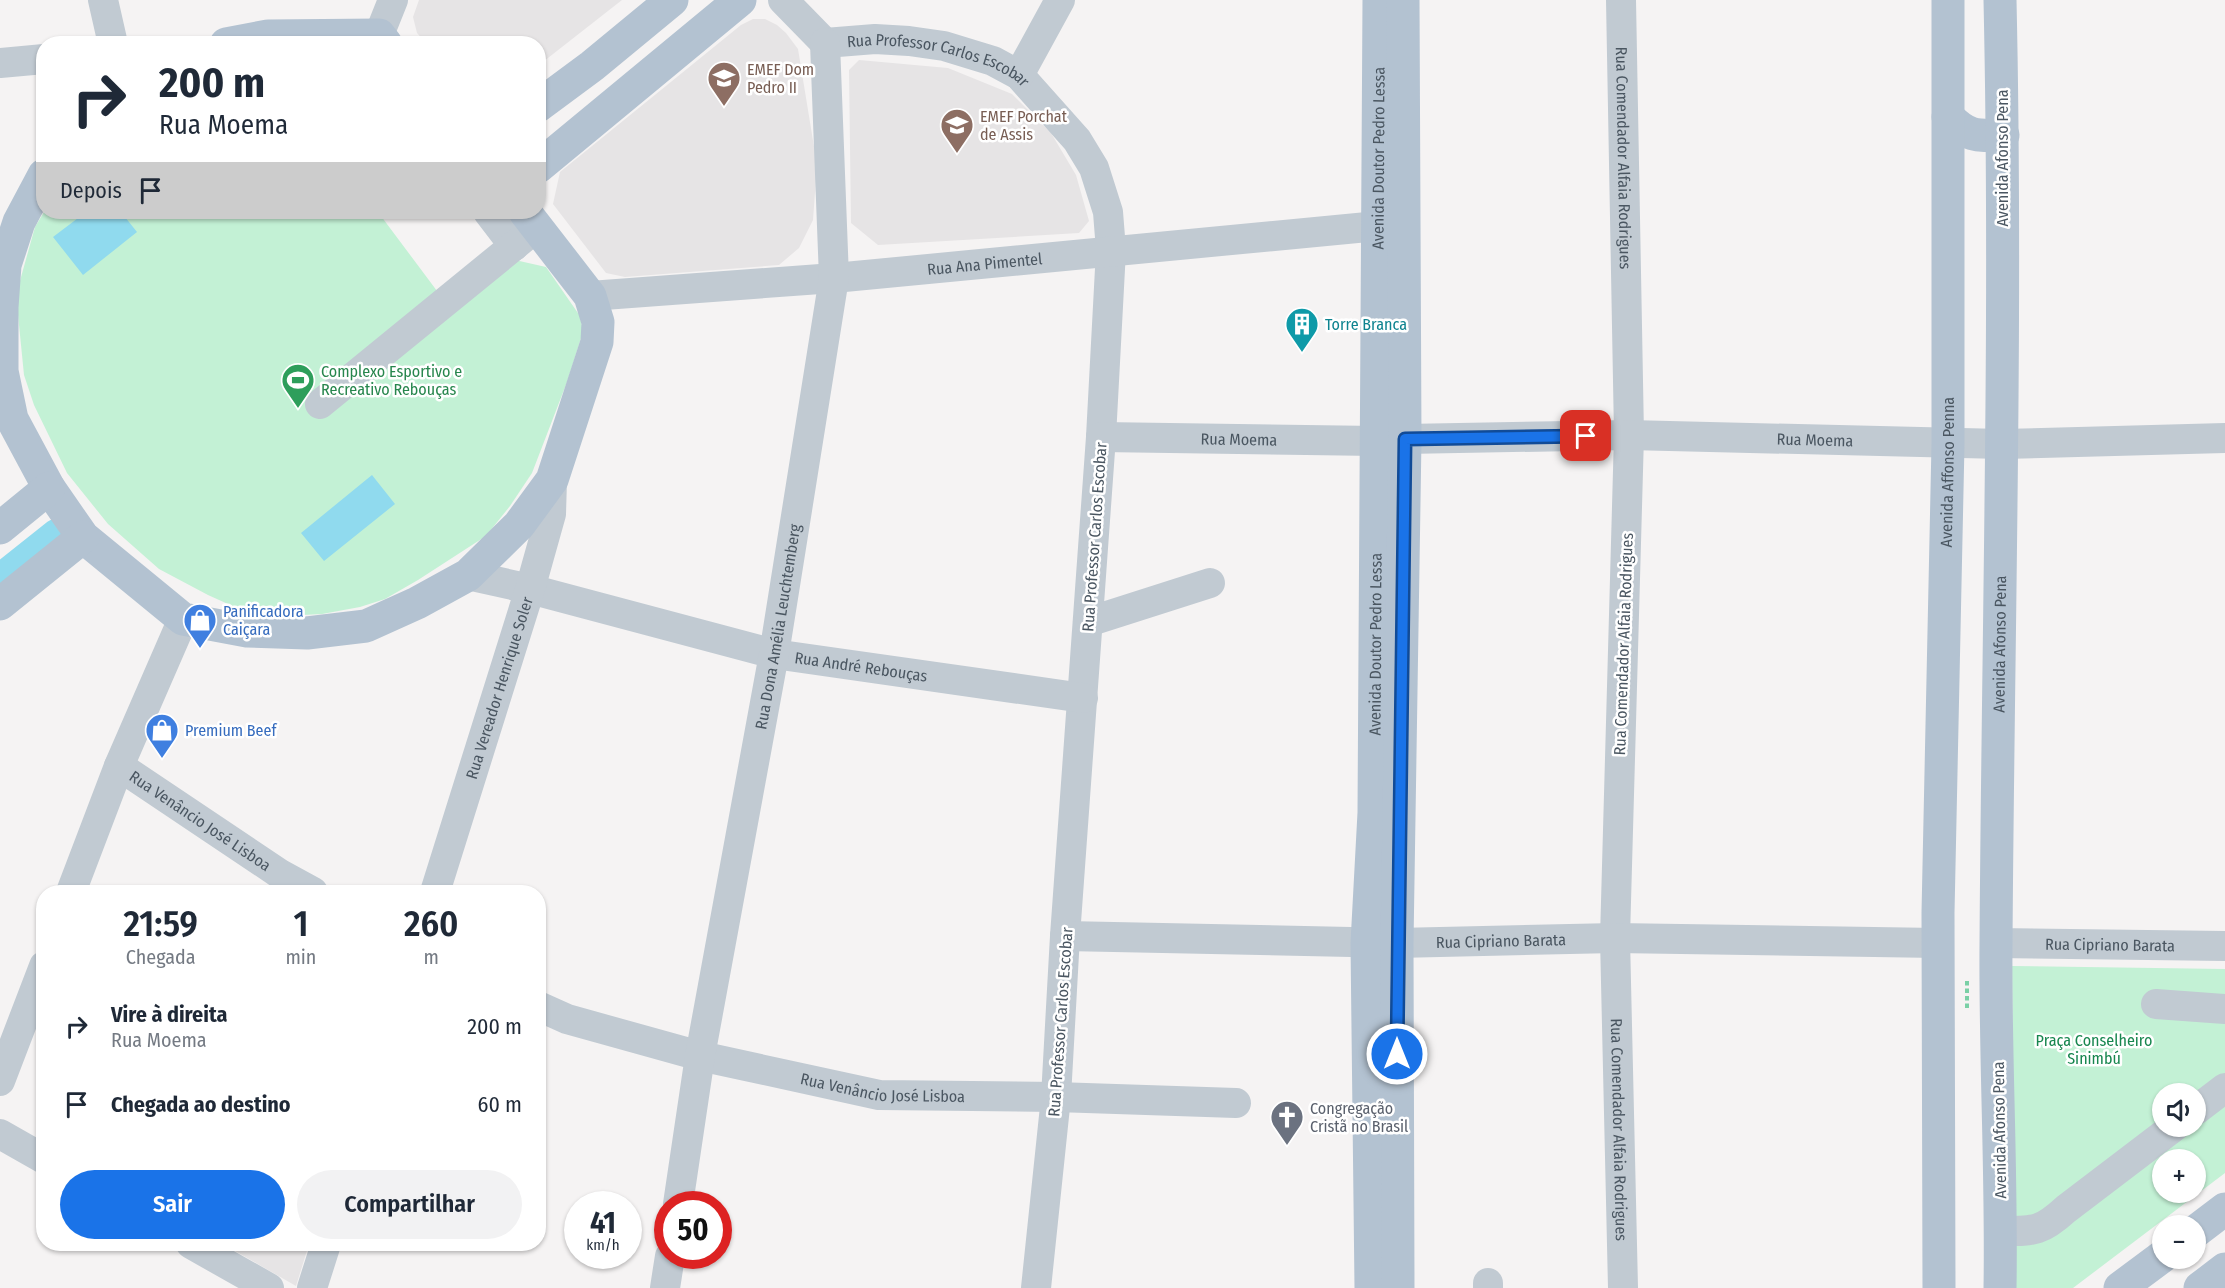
<!DOCTYPE html>
<html lang="pt">
<meta charset="utf-8">
<style>
:root{--surface:#fff;--page:#f2f2f3;--text:#1f2937;--muted:#747a83;--accent:#1a73e8}
body{margin:0;font-family:"Fira Sans Condensed",sans-serif;background:var(--page);color:var(--text);height:100vh;display:flex;flex-direction:column;font-size:22px;white-space:nowrap}
*{box-sizing:border-box;margin:0}
p{font-size:20px;color:var(--muted)}
.icon{flex:none;width:33px;height:33px;fill:none;stroke:currentColor;stroke-width:2;stroke-linecap:round;stroke-linejoin:round}
.map{position:relative;flex:1;overflow:hidden}
.panel{position:absolute;left:36px;top:885px;width:510px;height:366px;display:flex;flex-direction:column;background:var(--surface);border-radius:24px;box-shadow:0 2px 4px #0004}
.panel>*{flex:none}
.top-card{position:absolute;left:36px;top:36px;width:510px;height:183px;border-radius:24px;box-shadow:0 2px 4px #0004;background:#fff;color:var(--text);overflow:hidden}
.controls{position:absolute;left:2152px;top:1083px;display:grid;gap:12px}
.controls a{display:grid;place-items:center;width:54px;height:54px;border-radius:50%;background:var(--surface);box-shadow:0 2px 4px #0004;font-size:30px}
.speed{position:absolute;left:564px;top:1191px;display:flex;gap:12px;font-size:30px;font-weight:700;text-align:center}
.speed>*{display:grid;place-content:center;width:78px;height:78px;border-radius:50%;background:var(--surface);box-shadow:0 2px 4px #0004;line-height:1}
.speed small{font-size:15px;font-weight:400}
.speed .limit{border:9px solid #d22;background:#fff;color:#111}
.pin{position:absolute;display:grid;place-items:center;width:51px;height:51px;color:#fff;margin:-26px;border-radius:12px;box-shadow:0 3px 9px #0006}
.me{position:absolute;width:66px;margin:-33px;rotate:0deg;stroke-linejoin:round;filter:drop-shadow(0 0 4px #0008)}
.turn{display:flex;align-items:center;gap:21px;height:126px;padding:0 24px;font-size:27px}
.turn .icon{width:78px;height:78px;stroke-width:2.5}
.turn b{display:block;font-size:42px;line-height:51px}
.then{display:flex;align-items:center;height:57px;padding:0 24px;background:#0003;gap:12px;font-size:22px}
.eta{display:flex;justify-content:space-evenly;align-items:center;height:102px;text-align:center}
.eta b{font-size:36px;font-weight:600;line-height:42px}
.button{display:flex;gap:12px;margin-top:auto;padding:12px 24px}
.button a{flex:1;height:69px;border-radius:36px;background:var(--accent);color:#fff;font-size:24px;font-weight:600;line-height:69px;text-align:center}
.button a+a{background:var(--page);color:var(--text)}
ul{padding:0;list-style:none}
li{display:flex;align-items:center;gap:18px;height:78px;padding:0 24px}
li div{flex:1}
li b{display:block;font-size:22px}
li em{font-style:normal}
.map>svg:first-child{display:block}
.education{fill:#e6e4e5}
.park{fill:#c3f1d5;fill-rule:evenodd}
.water{fill:#90daee}
.lines{fill:none;stroke-linecap:round;stroke-linejoin:round}
.canal{stroke:#90daee;stroke-width:21}
.path{stroke:#7ad0a6;stroke-width:4;stroke-dasharray:4.5 3;stroke-linecap:butt}
.minor{stroke:#c1cad2;stroke-width:30}
.major{stroke:#b3c2d1;stroke-width:33}
.route-casing{stroke:#114b97;stroke-width:15}
.route{stroke:#1a73e8;stroke-width:10}
.labels{text-anchor:middle;stroke-width:5;stroke-linejoin:round;paint-order:stroke}
.street-label{font-size:16px;fill:#4a5661;stroke:#fff}
.education-label{font-size:16px;fill:#785e54;stroke:#fff;text-anchor:start}
.culture-label{font-size:16px;fill:#0d838f;stroke:#fff;text-anchor:start}
.leisure-label{font-size:16px;fill:#27864d;stroke:#fff;text-anchor:start}
.shop-label{font-size:16px;fill:#366cbe;stroke:#fff;text-anchor:start}
.park-label{font-size:16px;fill:#17864f;stroke:#fff}
.worship-label{font-size:16px;fill:#5b616d;stroke:#fff;text-anchor:start}
</style>
<div class="map">
<svg width="2225" height="1288" viewBox="0 0 2225 1288">
<rect width="100%" height="100%" fill="#f5f3f3"/>
<path class="education" d="M419 0H622L539 65 538 44 426 43 417 33 413 17Z
M753 19H765L777 25 786 33 798 49 817 165 813 220 799 248 779 265 625 277 606 273 553 204 560 172 741 25Z
M859 60 948 68 1012 94 1051 133 1076 175 1089 221 1079 233 878 245 851 223 849 70Z
M223 1244H309L296 1286Z"/>
<path class="park" d="M44 212H378L449 307 515 260 546 267 580 316 583 332 567 382 532 473 510 506 486 536 418 580 385 599 360 607 322 614 283 616 239 609 208 595 159 569 108 524 67 473 34 405 24 375 16 295 35 227Z
M2012 966 2225 969V1173L2073 1288H2015ZM2163 1094H2196V1126H2163ZM2163 1160H2196V1192H2163Z"/>
<path class="water" d="M86 212H121L137 232 83 275 53 237Z
M372 475 395 504 324 561 301 533Z"/>
<g class="lines">
<path class="canal" d="M0 573 54 530"/>
<path class="path" d="M1967 1008V980"/>
<g class="minor">
<path d="M103 0 113 44"/>
<path d="M783 0 825 43"/>
<path id="s1" d="M1621 0 1629 435 1615 938 1623 1288"/>
<path d="M379 35 393 0"/>
<path id="s2" d="M825 43 875 39 909 41 944 46 993 61 1019 75 1077 140 1094 168 1108 212 1111 250 1101 437 1065 936 1056 1097 1036 1288"/>
<path d="M0 63 44 59"/>
<path d="M1019 75 1060 0"/>
<path d="M488 212 514 246"/>
<path id="s3" d="M590 296 834 278 1378 226"/>
<path d="M320 404 537 227"/>
<path id="s4" d="M1101 437 1377 441"/>
<path id="s5" d="M1405 439 1629 435 2002 444 2225 438"/>
<path id="s6" d="M468 575 530 589 774 654 1083 698"/>
<path d="M1088 622 1210 583"/>
<path id="s7" d="M119 766 280 874 313 892"/>
<path d="M71 892 119 766 183 619"/>
<path id="s8" d="M435 892 530 589 551 514 552 480"/>
<path id="s9" d="M1065 936 1397 943 1615 938 1938 943"/>
<path id="s10" d="M1996 943 2225 946"/>
<path d="M2156 1004 2225 1009"/>
<path id="s11" d="M538 1006 567 1019 700 1056 879 1095 1056 1097 1236 1103"/>
<path d="M0 1081 44 966"/>
<path d="M2196 1110 2225 1088"/>
<path d="M0 1134 44 1159"/>
<path id="s12" d="M678 1204 700 1056 774 654 834 278 825 43"/>
<path d="M2001 1231C2034 1231 2041 1232 2066 1209L2175 1126"/>
<path d="M191 1244 269 1288"/>
<path d="M312 1288 326 1244"/>
<path d="M665 1288 670 1256"/>
<path d="M1488 1288V1283"/>
</g>
<g class="major">
<path d="M226 44 268 36 379 35 386 44"/>
<path d="M538 106 592 66 672 0"/>
<path d="M1948 117C1968 137 1976 136 2003 135"/>
<path d="M538 167 740 0"/>
<path d="M44 175 19 222 5 265 2 307V371L12 419 49 488 83 537 183 619 247 631 307 633 366 626 417 603 468 575 519 525 552 480 597 342 598 322 590 296 525 212"/>
<path d="M0 528 49 488"/>
<path d="M0 604 83 537"/>
<path d="M2196 1231 2225 1209"/>
<path id="s13" d="M1371 1288 1367 943 1374 813 1379 0"/>
<path d="M1398 1288 1397 943 1405 439 1403 0"/>
<path id="s14" d="M1939 1288 1938 913 1948 444V0"/>
<path id="s15" d="M2000 1288C2002 1174 1995 1059 1996 945 1998 630 2007 315 2000 0"/>
<path d="M2120 1288 2163 1256"/>
<path d="M2200 1288 2225 1269"/>
</g>
</g>
<g class="lines">
<defs>
<path id="route" d="M1397 1054 1405 439 1586 436"/>
</defs>
<use href="#route" class="route-casing"/>
<use href="#route" class="route"/>
</g>
<defs>
<symbol id="school-pin" viewBox="-11 -11 22 30"><path d="M0 17L-7.5 6A9.5 9.5 0 1 1 7.5 6Z" fill="#8d6e63" stroke="#fff"/><path d="M0-5L7-2L0 1L-7-2ZM-4 1L0 2.5L4 1V4Q0 6-4 4Z" fill="#fff"/></symbol>
<symbol id="building-pin" viewBox="-11 -11 22 30"><path d="M0 17L-7.5 6A9.5 9.5 0 1 1 7.5 6Z" fill="#0f9aa8" stroke="#fff"/><path d="M-4-6H4V6H1V3H-1V6H-4ZM-2.5-4.3h1.7v1.8h-1.7ZM.8-4.3h1.7v1.8H.8ZM-2.5-1h1.7V.8h-1.7ZM.8-1h1.7V.8H.8Z" fill="#fff"/></symbol>
<symbol id="stadium-pin" viewBox="-11 -11 22 30"><path d="M0 17L-7.5 6A9.5 9.5 0 1 1 7.5 6Z" fill="#2e9e5b" stroke="#fff"/><path d="M0-5a6.5 5 0 1 0 0 10a6.5 5 0 1 0 0-10ZM-3.5-1.8h7v3.6h-7Z" fill="#fff"/></symbol>
<symbol id="shop-pin" viewBox="-11 -11 22 30"><path d="M0 17L-7.5 6A9.5 9.5 0 1 1 7.5 6Z" fill="#3f7fe0" stroke="#fff"/><path d="M-5-2.5h2.3a2.7 3.5 0 0 1 5.4 0H5L5.5 6h-11ZM-1.5-2.5h3a1.5 2.3 0 0 0-3 0Z" fill="#fff"/></symbol>
<symbol id="church-pin" viewBox="-11 -11 22 30"><path d="M0 17L-7.5 6A9.5 9.5 0 1 1 7.5 6Z" fill="#6b7280" stroke="#fff"/><path d="M-1.2-6h2.4v3.5h3.3v2.4h-3.3V6h-2.4V-.1h-3.3v-2.4h3.3Z" fill="#fff"/></symbol>
</defs>
<g fill-rule="evenodd">
<use href="#school-pin" x="705" y="59" width="38" height="52"/>
<use href="#school-pin" x="938" y="106" width="38" height="52"/>
<use href="#building-pin" x="1283" y="305" width="38" height="52"/>
<use href="#stadium-pin" x="279" y="361" width="38" height="52"/>
<use href="#shop-pin" x="181" y="601" width="38" height="52"/>
<use href="#shop-pin" x="143" y="711" width="38" height="52"/>
<use href="#church-pin" x="1268" y="1098" width="38" height="52"/>
</g>
<g class="labels">
<g class="street-label">
<text dy="6" stroke="none"><textPath href="#s2" startOffset="117">Rua Professor Carlos Escobar</textPath></text>
<text dy="6" stroke="none"><textPath href="#s13" startOffset="1130">Avenida Doutor Pedro Lessa</textPath></text>
<text dy="6" stroke="none"><textPath href="#s1" startOffset="158">Rua Comendador Alfaia Rodrigues</textPath></text>
<text transform="translate(2002 158) rotate(-90)" y="6">Avenida Afonso Pena</text>
<text dy="6" stroke="none"><textPath href="#s3" startOffset="396">Rua Ana Pimentel</textPath></text>
<text dy="6" stroke="none"><textPath href="#s4" startOffset="138">Rua Moema</textPath></text>
<text dy="6" stroke="none"><textPath href="#s5" startOffset="410">Rua Moema</textPath></text>
<text dy="6" stroke="none"><textPath href="#s14" startOffset="816">Avenida Affonso Penna</textPath></text>
<text transform="translate(1094 537) rotate(-86)" y="6">Rua Professor Carlos Escobar</text>
<text dy="6" stroke="none"><textPath href="#s12" startOffset="586">Rua Dona Amélia Leuchtemberg</textPath></text>
<text dy="6" stroke="none"><textPath href="#s13" startOffset="644">Avenida Doutor Pedro Lessa</textPath></text>
<text transform="translate(1623 644) rotate(-88)" y="6">Rua Comendador Alfaia Rodrigues</text>
<text dy="6" stroke="none"><textPath href="#s15" startOffset="644">Avenida Afonso Pena</textPath></text>
<text dy="6" stroke="none"><textPath href="#s6" startOffset="404">Rua André Rebouças</textPath></text>
<text dy="6" stroke="none"><textPath href="#s8" startOffset="214">Rua Vereador Henrique Soler</textPath></text>
<text dy="6" stroke="none"><textPath href="#s7" startOffset="98">Rua Venâncio José Lisboa</textPath></text>
<text dy="6" stroke="none"><textPath href="#s9" startOffset="436">Rua Cipriano Barata</textPath></text>
<text dy="6" stroke="none"><textPath href="#s10" startOffset="114">Rua Cipriano Barata</textPath></text>
<text transform="translate(1060 1022) rotate(-86)" y="6">Rua Professor Carlos Escobar</text>
<text dy="6" stroke="none"><textPath href="#s11" startOffset="356">Rua Venâncio José Lisboa</textPath></text>
<text dy="6" stroke="none"><textPath href="#s1" startOffset="1130">Rua Comendador Alfaia Rodrigues</textPath></text>
<text transform="translate(1999 1130) rotate(-91)" y="6">Avenida Afonso Pena</text>
</g>
<g class="education-label">
<text x="747" y="75">EMEF Dom<tspan x="747" dy="18">Pedro II</tspan></text>
<text x="980" y="122">EMEF Porchat<tspan x="980" dy="18">de Assis</tspan></text>
</g>
<g class="culture-label">
<text x="1325" y="330">Torre Branca</text>
</g>
<g class="leisure-label">
<text x="321" y="377">Complexo Esportivo e<tspan x="321" dy="18">Recreativo Rebouças</tspan></text>
</g>
<g class="shop-label">
<text x="223" y="617">Panificadora<tspan x="223" dy="18">Caiçara</tspan></text>
<text x="185" y="736">Premium Beef</text>
</g>
<g class="park-label">
<text x="2094" y="1046">Praça Conselheiro<tspan x="2094" dy="18">Sinimbú</tspan></text>
</g>
<g class="worship-label">
<text x="1310" y="1114">Congregação<tspan x="1310" dy="18">Cristã no Brasil</tspan></text>
</g>
</g>
</svg>
<div class="controls">
<a><svg class="icon" aria-label="sound" viewBox="0 0 24 24"><path d="M4 9h4l5-4v14l-5-4H4zM17 9q2 3 0 6"/></svg></a>
<a>+</a>
<a>−</a>
</div>
<div class="speed"><div>41<small>km/h</small></div><div class="limit">50</div></div>
<div class="pin" style="left:1586px;top:436px;background:#d93025"><svg class="icon" aria-label="arrive" viewBox="0 0 24 24"><path d="M6 21V4h12l-3 4 3 4H6"/></svg></div>
<svg class="me" style="left:1397px;top:1054px" viewBox="-20 -20 40 40"><circle r="17" fill="#1a73e8" stroke="#fff" stroke-width="3"/><path d="M0-11L8 9 0 5-8 9z" fill="#fff"/></svg>
<div class="top-card">
<div class="turn"><svg class="icon" aria-label="right" viewBox="0 0 24 24"><path d="M7 20v-9h11M14 6l5 5-5 5"/></svg><div><b>200 m</b>Rua Moema</div></div>
<div class="then">Depois<svg class="icon" aria-label="arrive" viewBox="0 0 24 24"><path d="M6 21V4h12l-3 4 3 4H6"/></svg></div>
</div>
<section class="panel">
<div class="eta">
<div><b>21:59</b><p>Chegada</p></div>
<div><b>1</b><p>min</p></div>
<div><b>260</b><p>m</p></div>
</div>
<ul>
<li><svg class="icon" aria-label="right" viewBox="0 0 24 24"><path d="M7 20v-9h11M14 6l5 5-5 5"/></svg><div><b>Vire à direita</b><p>Rua Moema</p></div><em>200 m</em></li>
<li><svg class="icon" aria-label="arrive" viewBox="0 0 24 24"><path d="M6 21V4h12l-3 4 3 4H6"/></svg><div><b>Chegada ao destino</b></div><em>60 m</em></li>
</ul>
<div class="button"><a>Sair</a><a>Compartilhar</a></div>
</section>
</div>
